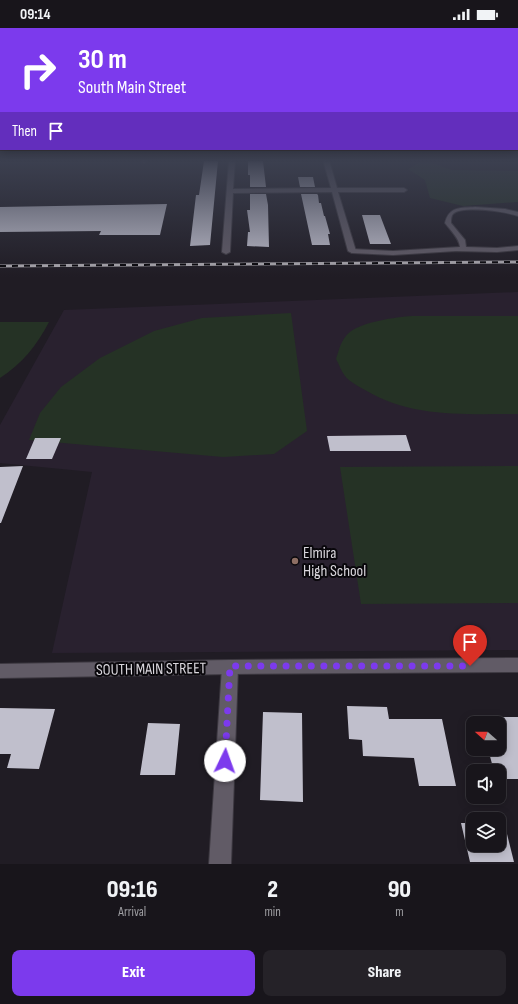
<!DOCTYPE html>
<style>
:root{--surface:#18151b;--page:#252228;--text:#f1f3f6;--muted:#9f9fa3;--line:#36343a;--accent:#7c3aed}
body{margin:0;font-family:"Sofia Sans Condensed",sans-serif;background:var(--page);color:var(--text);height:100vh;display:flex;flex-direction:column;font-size:15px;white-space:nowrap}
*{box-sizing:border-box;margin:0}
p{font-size:13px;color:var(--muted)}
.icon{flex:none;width:22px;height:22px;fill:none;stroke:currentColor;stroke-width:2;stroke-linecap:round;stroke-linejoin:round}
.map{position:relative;height:836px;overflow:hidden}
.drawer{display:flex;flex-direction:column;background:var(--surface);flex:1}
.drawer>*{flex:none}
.guide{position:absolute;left:0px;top:0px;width:518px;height:122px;box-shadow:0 2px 10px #0003,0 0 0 1px var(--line);background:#7c3aed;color:#fff;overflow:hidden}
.needle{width:26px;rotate:291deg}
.buttons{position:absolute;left:466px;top:688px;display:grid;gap:8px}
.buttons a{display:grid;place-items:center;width:40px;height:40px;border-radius:8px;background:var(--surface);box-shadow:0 2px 10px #0003,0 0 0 1px var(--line);font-size:20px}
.pin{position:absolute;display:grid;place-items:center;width:34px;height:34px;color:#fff;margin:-41px -17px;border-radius:50% 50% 50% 0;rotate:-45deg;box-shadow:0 0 4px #0007}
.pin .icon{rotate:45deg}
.me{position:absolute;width:44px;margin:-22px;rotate:3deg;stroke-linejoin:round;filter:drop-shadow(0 0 3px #0008)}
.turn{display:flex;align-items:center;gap:14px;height:84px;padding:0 12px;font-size:18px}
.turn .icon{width:52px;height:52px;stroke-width:2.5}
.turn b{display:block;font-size:28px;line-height:34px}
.then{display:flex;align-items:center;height:38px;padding:0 12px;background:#0003;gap:8px;font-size:15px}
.eta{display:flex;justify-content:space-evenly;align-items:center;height:68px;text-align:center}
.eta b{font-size:24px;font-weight:800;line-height:28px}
.action{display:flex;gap:8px;margin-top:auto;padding:8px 12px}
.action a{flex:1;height:46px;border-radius:8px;background:var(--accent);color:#fff;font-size:16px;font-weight:800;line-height:46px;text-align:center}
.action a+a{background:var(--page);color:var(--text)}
.status{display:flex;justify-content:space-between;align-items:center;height:28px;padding:0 20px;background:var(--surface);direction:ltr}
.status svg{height:11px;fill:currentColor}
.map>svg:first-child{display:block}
.built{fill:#29212f}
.green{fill:#253225}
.building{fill:#c0bfcc}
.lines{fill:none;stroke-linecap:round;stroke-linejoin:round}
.service-casing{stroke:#3c3840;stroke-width:2}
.minor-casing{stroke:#3c3840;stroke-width:2}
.tertiary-casing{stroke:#3c3840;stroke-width:2}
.service{fill:#615b66;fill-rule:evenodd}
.minor{fill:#615b66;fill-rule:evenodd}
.tertiary{fill:#615b66;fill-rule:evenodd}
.rail-casing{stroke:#aaa7ad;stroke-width:3}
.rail{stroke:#09070b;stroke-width:2;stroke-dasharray:6;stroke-linecap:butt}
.route{stroke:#7c3aed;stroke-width:7;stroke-dasharray:0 12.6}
.education-dot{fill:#8d6e63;stroke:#09070b;stroke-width:1.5}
.labels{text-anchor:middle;stroke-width:4;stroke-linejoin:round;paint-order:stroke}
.near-poi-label{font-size:16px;fill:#dad7dd;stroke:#09070b;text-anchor:start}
.near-street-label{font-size:16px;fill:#dad7dd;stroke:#09070b}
</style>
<div class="status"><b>09:14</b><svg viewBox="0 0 49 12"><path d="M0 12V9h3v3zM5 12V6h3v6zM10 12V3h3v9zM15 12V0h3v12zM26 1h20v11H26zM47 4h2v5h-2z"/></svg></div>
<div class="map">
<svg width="518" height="836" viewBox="0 0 518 836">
<rect width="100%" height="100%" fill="#201c24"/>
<path class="built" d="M518 264V622L52 625 92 444 0 435V397L64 282Z"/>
<path class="green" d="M424 132 452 142 518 143V174L463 178 430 170 425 152 408 141Z
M291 285 307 403 274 426 223 429 29 412 40 385 61 359 100 330 154 303 202 290Z
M412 288H518V386C466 386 411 390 365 362 358 358 350 354 345 348 341 343 339 336 336 331 339 322 341 311 350 304 362 294 396 289 412 288Z
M0 294H49C37 317 22 336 0 350Z
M518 438V575L361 576 340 439Z"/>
<path class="building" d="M204 133H218L210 217 190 218 196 167H199Z
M248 133H263L266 159H250V147H248Z
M298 149H313L315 159H300Z
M250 166H266L268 177 269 219 247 218 248 204H250L247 182H250Z
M301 166H317L318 167 319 175H321L324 188H325L330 206H328L330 217H312Z
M167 176 160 207H99L101 203 0 204V179Z
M362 187H380L391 216H370Z
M406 407 411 423H330L327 408Z
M35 410H61L52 431H26Z
M23 438 1 495H0V439Z
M347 678 387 679 389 691H442L456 758H419L414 730 363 728 362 712 349 711Z
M0 680 55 681 39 741 7 740 11 726H0Z
M263 684 302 685 303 774 260 772Z
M480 689H518V751H499V743H494L488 721H499V695H482Z
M148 695 180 696 175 747H140Z
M499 794H504L514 834H470L461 795H473V817H499Z"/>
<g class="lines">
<defs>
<path id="service" d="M475 179 505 181 518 184V188C506 184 463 177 453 186 451 188 451 192 451 195L465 212 466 219 497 220 518 218V222L497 224 456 223 393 227 352 225 349 223 352 221 393 223 460 219C459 210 451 203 445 195 449 178 461 180 475 179Z"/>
<path id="minor" d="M141 132H147V133L144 135Z
M229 132H235L233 161 331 160 323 132H329L337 160H404L407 162 404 164H338L356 223 352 225 348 223 332 164 233 165 230 224 226 226 222 224Z
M230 632 236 634 238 639 231 836H209L222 639 224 634Z"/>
<path id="tertiary" d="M518 630V644L230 646 0 650V636L230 632Z"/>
</defs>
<use href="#service" class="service-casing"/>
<use href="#minor" class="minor-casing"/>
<use href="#tertiary" class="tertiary-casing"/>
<use href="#service" class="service"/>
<use href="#minor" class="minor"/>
<use href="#tertiary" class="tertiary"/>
<defs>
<path id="rail" d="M0 238 518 234"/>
</defs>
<use href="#rail" class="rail-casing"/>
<use href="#rail" class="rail"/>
</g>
<linearGradient id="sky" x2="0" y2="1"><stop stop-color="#120f14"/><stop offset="0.53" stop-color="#3c4050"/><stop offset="1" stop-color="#3c4050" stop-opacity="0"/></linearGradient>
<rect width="518" height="249" fill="url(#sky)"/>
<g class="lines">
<path class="route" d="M225 733 230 638H470"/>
</g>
<circle class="education-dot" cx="295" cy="533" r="4"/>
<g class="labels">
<g class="near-poi-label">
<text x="303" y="530">Elmira<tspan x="303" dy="18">High School</tspan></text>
</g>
<g class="near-street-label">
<text transform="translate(151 640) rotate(-1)" y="6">SOUTH MAIN STREET</text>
</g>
</g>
</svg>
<div class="buttons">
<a><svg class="needle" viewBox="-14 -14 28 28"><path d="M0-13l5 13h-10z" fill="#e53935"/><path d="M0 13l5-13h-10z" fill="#9f9fa3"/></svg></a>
<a><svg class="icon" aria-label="sound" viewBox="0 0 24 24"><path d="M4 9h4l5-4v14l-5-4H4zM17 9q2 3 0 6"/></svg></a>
<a><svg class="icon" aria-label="layers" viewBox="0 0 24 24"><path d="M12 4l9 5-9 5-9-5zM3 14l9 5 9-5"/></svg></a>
</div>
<div class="pin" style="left:470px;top:638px;background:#d93025"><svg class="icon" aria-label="arrive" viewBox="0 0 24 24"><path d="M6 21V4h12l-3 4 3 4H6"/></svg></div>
<svg class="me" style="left:225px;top:733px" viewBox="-20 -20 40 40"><circle r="19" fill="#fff"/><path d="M0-13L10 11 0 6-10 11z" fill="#7c3aed"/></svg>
<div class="guide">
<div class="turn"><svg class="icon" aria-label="right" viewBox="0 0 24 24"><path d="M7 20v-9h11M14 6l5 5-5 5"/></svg><div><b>30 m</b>South Main Street</div></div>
<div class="then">Then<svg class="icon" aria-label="arrive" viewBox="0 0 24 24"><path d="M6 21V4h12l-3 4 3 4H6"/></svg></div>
</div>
</div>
<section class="drawer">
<div class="eta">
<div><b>09:16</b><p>Arrival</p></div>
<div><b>2</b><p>min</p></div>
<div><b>90</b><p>m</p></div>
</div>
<div class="action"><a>Exit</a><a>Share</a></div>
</section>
